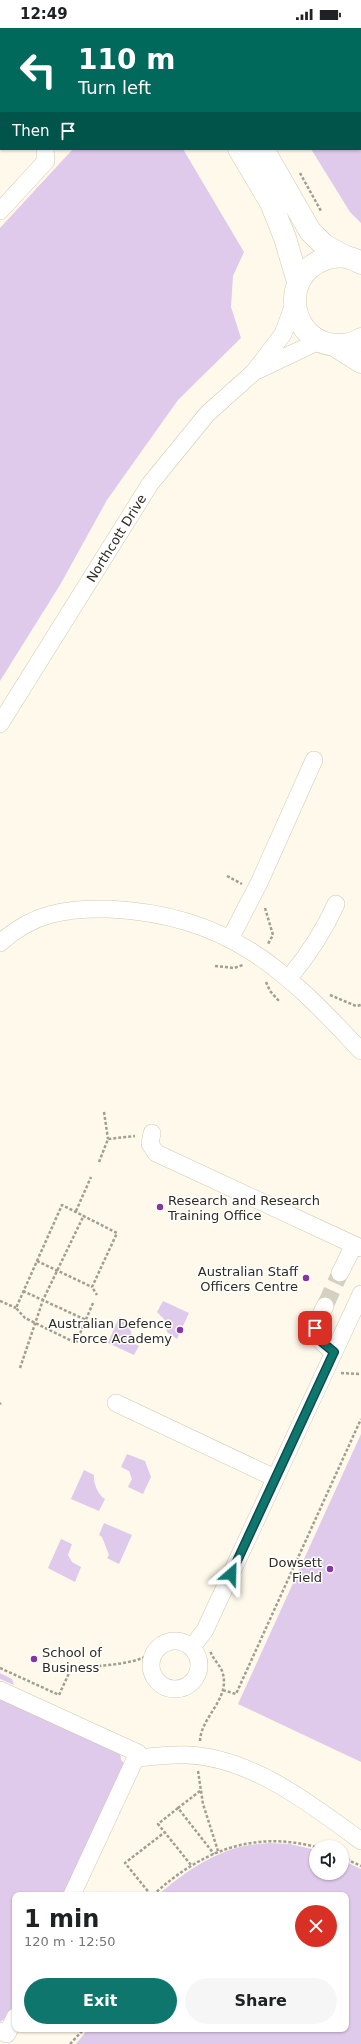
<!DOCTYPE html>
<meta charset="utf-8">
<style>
:root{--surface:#fff;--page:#f6f6f6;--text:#202124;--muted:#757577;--accent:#0f766e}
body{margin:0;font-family:"DejaVu Sans",sans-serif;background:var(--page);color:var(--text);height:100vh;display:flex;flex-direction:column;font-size:15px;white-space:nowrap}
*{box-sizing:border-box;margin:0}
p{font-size:13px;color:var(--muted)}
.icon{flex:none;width:22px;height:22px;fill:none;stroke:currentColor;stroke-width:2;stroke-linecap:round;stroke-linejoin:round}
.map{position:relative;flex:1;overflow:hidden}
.drawer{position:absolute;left:12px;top:1864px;width:337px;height:140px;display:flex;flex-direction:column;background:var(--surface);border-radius:8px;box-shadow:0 1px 3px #0004}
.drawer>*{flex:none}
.top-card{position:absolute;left:0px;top:0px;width:361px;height:122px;box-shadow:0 1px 3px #0004;background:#00695c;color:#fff;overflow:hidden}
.fabs{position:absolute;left:309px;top:1812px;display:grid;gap:8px}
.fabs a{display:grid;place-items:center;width:40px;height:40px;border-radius:50%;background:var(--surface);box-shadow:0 1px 3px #0004;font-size:20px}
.pin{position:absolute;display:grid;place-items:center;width:34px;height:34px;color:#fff;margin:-17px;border-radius:8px;box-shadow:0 2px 6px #0006}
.me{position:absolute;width:44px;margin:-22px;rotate:25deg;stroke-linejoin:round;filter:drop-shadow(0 0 3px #0008)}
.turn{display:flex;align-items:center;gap:14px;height:84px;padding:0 12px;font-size:18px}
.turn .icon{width:52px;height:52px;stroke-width:2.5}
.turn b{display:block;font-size:28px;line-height:34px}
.then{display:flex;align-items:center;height:38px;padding:0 12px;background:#0003;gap:8px;font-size:15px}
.round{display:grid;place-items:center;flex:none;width:42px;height:42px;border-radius:21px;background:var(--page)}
.summary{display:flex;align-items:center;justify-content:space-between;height:68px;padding:0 12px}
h1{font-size:24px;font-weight:800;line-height:30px}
.primary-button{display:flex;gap:8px;margin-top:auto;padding:8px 12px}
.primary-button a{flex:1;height:46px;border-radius:24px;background:var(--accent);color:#fff;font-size:16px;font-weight:800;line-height:46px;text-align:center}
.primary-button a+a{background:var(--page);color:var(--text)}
.status{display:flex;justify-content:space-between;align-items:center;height:28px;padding:0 20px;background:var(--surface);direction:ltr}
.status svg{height:11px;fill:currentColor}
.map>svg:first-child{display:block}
.green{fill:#dfcaeb}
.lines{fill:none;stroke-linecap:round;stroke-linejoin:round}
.minor-tunnel{stroke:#d4d0c2;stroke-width:17;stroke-dasharray:17 8;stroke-linecap:butt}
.minor-casing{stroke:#d1c9b1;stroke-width:18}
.major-casing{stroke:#d1c9b1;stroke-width:23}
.path{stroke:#a29e91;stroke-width:2.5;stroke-dasharray:3 2;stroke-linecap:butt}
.minor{stroke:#fff;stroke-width:17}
.major{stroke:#fff;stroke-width:22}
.route-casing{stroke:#0a4d48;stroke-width:10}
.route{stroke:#0f766e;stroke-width:7}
.poi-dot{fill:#8436a6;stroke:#fff;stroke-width:1.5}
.labels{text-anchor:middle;stroke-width:3;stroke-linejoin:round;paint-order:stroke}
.street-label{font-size:13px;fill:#2e2b21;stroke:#fff}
.poi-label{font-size:13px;fill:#2e2b21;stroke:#fff;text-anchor:end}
</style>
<div class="status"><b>12:49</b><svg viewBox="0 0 49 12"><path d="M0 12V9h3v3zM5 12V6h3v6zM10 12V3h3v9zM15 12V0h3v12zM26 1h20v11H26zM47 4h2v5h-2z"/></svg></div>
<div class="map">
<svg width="361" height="2016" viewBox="0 0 361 2016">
<rect width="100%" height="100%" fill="#fef9ea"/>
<path class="green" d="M236 0H361V195L350 184 311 121H360V1Z
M73 121H183L244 224 233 248 231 279 241 310 178 372 107 472 60 557 0 653V200Z
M163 1273 189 1285 177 1311 167 1304 164 1291 157 1284Z
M119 1289 127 1292 135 1316 139 1318 134 1327 108 1315Z
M361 1406V1734L238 1676Z
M127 1426 145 1433 151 1449 143 1466 128 1459 132 1451 129 1443 121 1439Z
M84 1442 94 1447C93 1454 98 1467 105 1471L99 1483 71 1471Z
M104 1495 132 1507 119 1536 107 1530 109 1527 102 1509 99 1507Z
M61 1511 72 1516 68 1527 72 1534 81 1539 75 1554 48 1540Z
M0 1645 12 1651 14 1657 0 1651Z
M0 1667 120 1723 121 1732 127 1738 67 1867H15V1980L12 1986 0 1994Z
M269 1815 290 1816 316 1822V1845H342V1832L361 1841V2016H76L88 2001H346V1867H158C182 1846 212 1825 244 1818 252 1816 261 1816 269 1815Z"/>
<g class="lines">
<path class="minor-tunnel" d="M325 1278 340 1245"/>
<defs>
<path id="minor" d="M0 48 1 50
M0 183 46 133 45 121
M258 342 319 313
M0 696 150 456 207 386 254 344 283 306 294 276
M230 911 259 855 314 732
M0 915C33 885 66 880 109 881 228 887 284 940 361 1023
M289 950C308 927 324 903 336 876
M152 1105 150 1116 156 1125 361 1220
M340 1245 354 1217
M325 1278C313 1304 310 1306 334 1324
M116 1375 275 1450
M151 1637a24 24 0 1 1 48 0a24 24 0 1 1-48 0Z
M192 1619 205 1602 361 1266
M0 1662 138 1725 72 1867
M136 1730C153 1729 171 1726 188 1727 252 1730 311 1776 361 1813
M0 2003 7 2006 15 1989"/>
<path id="major" d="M164 0 165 1
M188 0 189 1
M239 121 271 175 285 210 298 254
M263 121 310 203 324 217 346 229
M361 235C350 228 337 227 325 231 277 248 290 318 340 317 347 317 355 315 361 311
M334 317 361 334"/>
</defs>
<use href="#minor" class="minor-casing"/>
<use href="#major" class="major-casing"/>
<path class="path" d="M211 0 212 1
M300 145 321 183
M227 848 242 856
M265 880 273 907 268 916
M215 938 234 940 243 937
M266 954 270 963 279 973
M330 967 356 978 361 977
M104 1084 108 1111
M99 1134 108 1111 135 1108
M76 1183 91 1149
M37 1233 92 1259
M23 1263 86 1292
M0 1273 16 1280
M93 1275 76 1315 25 1290 16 1280 62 1177 117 1205 92 1259 97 1267
M20 1340 43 1272 84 1187
M341 1345 361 1346
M0 1376 1 1375
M0 1640 59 1667 70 1643C95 1636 121 1639 145 1629
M223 1662 236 1666 361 1391
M200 1713C201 1688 232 1670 222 1643 219 1636 212 1630 210 1622
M198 1743 203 1776 218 1823
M200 1763 178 1780 214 1826
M178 1780 158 1796 191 1837
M342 1829 361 1838
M151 1867 125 1835 165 1804
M153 1867C200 1824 252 1802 316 1819
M70 2016 84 2001"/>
<use href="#minor" class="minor"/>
<use href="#major" class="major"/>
</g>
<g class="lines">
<defs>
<path id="route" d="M231 1546 334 1324 317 1310 315 1300"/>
</defs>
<use href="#route" class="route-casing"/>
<use href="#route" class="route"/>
</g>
<g class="poi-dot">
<circle cx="160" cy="1179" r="4"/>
<circle cx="306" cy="1250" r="4"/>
<circle cx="180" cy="1302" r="4"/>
<circle cx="330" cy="1541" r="4"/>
<circle cx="34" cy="1631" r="4"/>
</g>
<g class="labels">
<g class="street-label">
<text transform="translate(116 510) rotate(-58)" y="5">Northcott Drive</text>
</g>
<g class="poi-label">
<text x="168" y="1177" text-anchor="start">Research and Research<tspan x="168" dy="15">Training Office</tspan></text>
<text x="298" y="1248">Australian Staff<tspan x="298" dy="15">Officers Centre</tspan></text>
<text x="172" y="1300">Australian Defence<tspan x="172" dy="15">Force Academy</tspan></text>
<text x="322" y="1539">Dowsett<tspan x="322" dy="15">Field</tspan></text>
<text x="42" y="1629" text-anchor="start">School of<tspan x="42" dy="15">Business</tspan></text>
</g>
</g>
</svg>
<div class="fabs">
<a><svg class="icon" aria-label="sound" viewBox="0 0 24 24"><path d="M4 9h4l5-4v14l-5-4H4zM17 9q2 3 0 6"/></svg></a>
</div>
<div class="pin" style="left:315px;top:1300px;background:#d93025"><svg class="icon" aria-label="arrive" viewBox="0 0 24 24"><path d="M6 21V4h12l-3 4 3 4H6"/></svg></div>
<svg class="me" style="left:231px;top:1546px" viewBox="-20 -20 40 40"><path d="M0-17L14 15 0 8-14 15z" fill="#0f766e" stroke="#fff" stroke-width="4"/></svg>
<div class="top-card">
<div class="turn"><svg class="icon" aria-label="left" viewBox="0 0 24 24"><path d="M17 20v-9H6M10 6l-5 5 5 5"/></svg><div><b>110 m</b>Turn left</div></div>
<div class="then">Then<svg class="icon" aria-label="arrive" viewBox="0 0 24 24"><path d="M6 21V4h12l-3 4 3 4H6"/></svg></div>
</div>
<section class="drawer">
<div class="summary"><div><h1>1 min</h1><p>120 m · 12:50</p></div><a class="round" style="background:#d93025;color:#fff"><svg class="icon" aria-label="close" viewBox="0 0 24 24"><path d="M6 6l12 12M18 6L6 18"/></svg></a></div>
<div class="primary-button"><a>Exit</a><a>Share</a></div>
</section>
</div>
